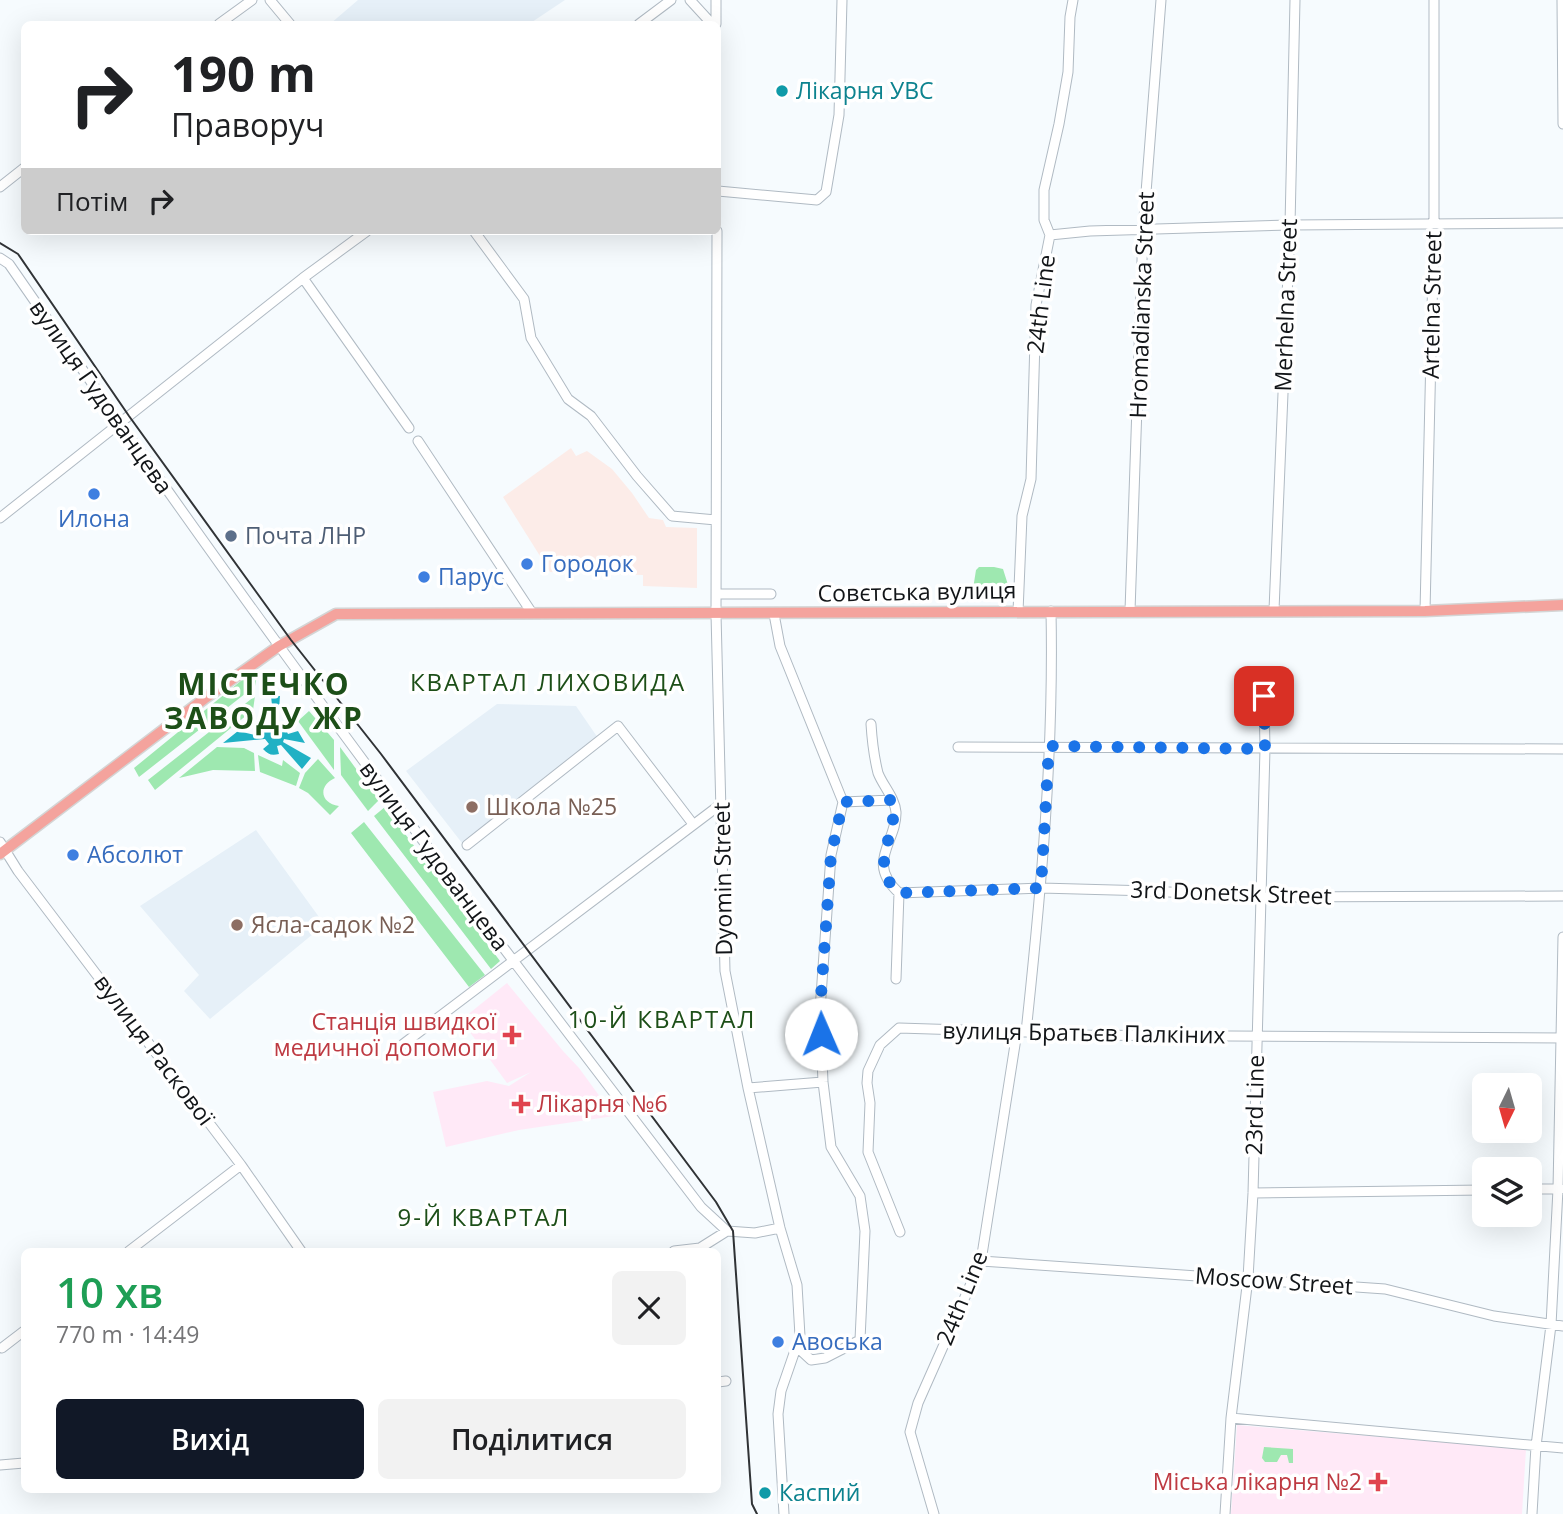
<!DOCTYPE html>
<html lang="uk">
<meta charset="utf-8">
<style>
:root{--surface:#fff;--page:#f2f2f2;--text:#202124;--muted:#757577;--accent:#111827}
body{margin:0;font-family:"Open Sans",sans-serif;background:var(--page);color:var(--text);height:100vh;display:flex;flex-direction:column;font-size:26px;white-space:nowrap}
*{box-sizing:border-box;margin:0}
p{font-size:23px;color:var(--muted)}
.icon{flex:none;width:38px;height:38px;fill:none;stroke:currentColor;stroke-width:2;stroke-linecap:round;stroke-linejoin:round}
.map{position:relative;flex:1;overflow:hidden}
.panel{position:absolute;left:21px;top:1248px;width:700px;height:245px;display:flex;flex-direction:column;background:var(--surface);border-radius:10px;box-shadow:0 7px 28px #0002}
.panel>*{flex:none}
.hud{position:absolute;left:21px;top:21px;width:700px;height:214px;border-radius:10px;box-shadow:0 7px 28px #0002;background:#fff;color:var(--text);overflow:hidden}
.needle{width:46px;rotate:185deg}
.tools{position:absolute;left:1472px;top:1073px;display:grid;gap:14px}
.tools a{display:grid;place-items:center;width:70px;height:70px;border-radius:10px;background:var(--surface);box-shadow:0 7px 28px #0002;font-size:35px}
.pin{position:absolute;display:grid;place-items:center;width:60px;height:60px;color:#fff;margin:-30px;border-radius:14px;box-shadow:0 4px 10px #0006}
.me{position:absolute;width:77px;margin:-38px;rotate:359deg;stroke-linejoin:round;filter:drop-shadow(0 0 5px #0008)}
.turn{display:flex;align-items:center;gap:24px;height:147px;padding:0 35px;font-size:32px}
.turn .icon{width:91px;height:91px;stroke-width:2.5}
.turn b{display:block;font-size:49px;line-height:60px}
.then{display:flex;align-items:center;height:66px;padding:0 35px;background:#0003;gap:14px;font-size:26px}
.round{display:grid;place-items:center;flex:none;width:74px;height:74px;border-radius:10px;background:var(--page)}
.overview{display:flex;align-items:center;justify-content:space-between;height:119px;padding:0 35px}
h1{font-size:42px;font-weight:600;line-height:52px;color:#1e9e55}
.action{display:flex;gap:14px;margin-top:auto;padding:14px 35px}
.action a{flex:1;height:80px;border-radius:10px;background:var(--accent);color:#fff;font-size:28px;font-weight:600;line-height:80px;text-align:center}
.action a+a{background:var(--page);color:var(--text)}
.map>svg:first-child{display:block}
.commercial{fill:#fcece8}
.built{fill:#e6f0f8}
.medical{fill:#ffe9f7}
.green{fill:#9ee8b0}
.water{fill:#20b1c4}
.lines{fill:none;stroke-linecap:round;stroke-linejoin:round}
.minor-casing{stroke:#b0bac3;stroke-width:11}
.major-casing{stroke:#d4d5d5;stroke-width:13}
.minor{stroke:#fff;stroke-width:9}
.major{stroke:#f4a39d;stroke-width:10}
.tram{stroke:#303336;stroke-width:2}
.route{stroke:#1a73e8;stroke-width:12;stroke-dasharray:0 21.6}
.culture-dot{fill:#0f9aa8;stroke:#fff;stroke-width:2.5}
.shop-dot{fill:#3f7fe0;stroke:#fff;stroke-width:2.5}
.service-dot{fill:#5c6f8a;stroke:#fff;stroke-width:2.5}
.education-dot{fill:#8d6e63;stroke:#fff;stroke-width:2.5}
.health-dot{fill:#e0444e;stroke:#fff;stroke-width:2.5}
.labels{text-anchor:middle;stroke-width:7;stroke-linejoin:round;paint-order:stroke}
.culture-label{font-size:23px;fill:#0d838f;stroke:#fff;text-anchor:start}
.street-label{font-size:23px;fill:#121518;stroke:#fff}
.shop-label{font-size:23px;fill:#366cbe;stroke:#fff;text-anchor:start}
.service-label{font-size:23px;fill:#4e5e75;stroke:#fff;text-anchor:start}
.education-label{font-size:23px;fill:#785e54;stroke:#fff;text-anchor:start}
.health-label{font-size:23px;fill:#be3a42;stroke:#fff;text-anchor:end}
.neighbourhood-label{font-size:24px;letter-spacing:2px;fill:#1d4f18;stroke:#fff}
.district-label{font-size:30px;font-weight:bold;letter-spacing:2px;fill:#1d4f18;stroke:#fff}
</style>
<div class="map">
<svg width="1563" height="1514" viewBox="0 0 1563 1514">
<rect width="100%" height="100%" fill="#f6fbfe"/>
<path class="commercial" d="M571 448 576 456 587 451 612 469 632 493 649 518 663 520 666 527 697 528V588L643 586V575L550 572 503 497Z"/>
<path class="built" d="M358 0H565L529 24H330Z
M497 704 576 706 598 738 462 843 406 771Z
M256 830 319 917 313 934 210 1019 184 991 199 975 140 906Z"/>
<path class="medical" d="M507 983 563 1051 579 1068 614 1116 519 1130 446 1147 433 1092 487 1081 509 1086 531 1072 507 1083 461 1020Z
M1237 1425 1526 1449 1522 1514H1231Z"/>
<path class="green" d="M979 567H994L1003 569 1009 588 973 589 976 570Z
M253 671 257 676 255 686 139 777 134 768Z
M255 696 253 710 155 790 148 780Z
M309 711 334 740V770L298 721Z
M217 747 244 748 254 753 255 771 213 770 179 778Z
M340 747 379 800 368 811 341 775Z
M258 755 282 766 283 760 300 773 296 786 260 772Z
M318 759 335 778C317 786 321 804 339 806L330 815 308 793 299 788 305 773Z
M385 807 500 961 491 969 374 816Z
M364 822 485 975 469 987 351 833Z
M1264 1447 1293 1449V1463H1289L1287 1455H1281L1277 1462H1265L1262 1458Z"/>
<path class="water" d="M271 696H280L278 723 284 726 288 734 298 731 305 743 284 739 283 742 311 758 302 769 281 745 277 746 279 754C271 756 268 754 263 749L269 744 265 739 223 743 238 731 264 737V733L253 726 266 715 271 724 274 723Z"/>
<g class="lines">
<defs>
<path id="minor" d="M270 0 290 24
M690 0 712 24
M716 0V24
M1562 0 1563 124
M219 24 252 0
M639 24 671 0
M0 187 24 168
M718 191 817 200 826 192 839 115 842 0
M474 231 524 299 531 338 568 399 591 416 637 476 672 516 716 520
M717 231 716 614 725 971 748 1088 780 1228 797 1285 800 1336 781 1391 778 1414 784 1514
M1050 235 1090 231 1290 225 1563 223
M0 258 9 264C97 391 186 518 277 643 415 833 558 1020 701 1207L727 1231 755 1233 780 1228
M303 278 409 428
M418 441 532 613
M0 518 303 278 367 231
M716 594H771
M1274 610 1290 225 1295 0
M1130 611 1143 231 1161 0
M1425 611 1434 225V0
M1018 612 1022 516 1031 479 1036 305 1050 235 1044 220V190L1059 124 1068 72 1070 17 1073 0
M774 614 780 646 843 802
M871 724C872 740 874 757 878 773 883 786 895 798 896 812 897 842 865 862 899 893L896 979
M958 747 1563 749
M843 802 892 800
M0 842 18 871 241 1165 301 1251
M467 845 618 726 693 824
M899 893 1041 888 1150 891 1262 897 1563 896
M1026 1032C1041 892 1054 752 1051 611
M394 1051 721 804
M748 1088 823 1082
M1530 1189H1561
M1253 1193 1484 1190
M900 1232 868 1152 870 1103 867 1083 868 1071 880 1045 899 1028 1026 1032 1063 1035 1563 1038
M129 1251 241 1165
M674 1251 700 1248 727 1231
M981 1261 1385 1289 1494 1316 1563 1326
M797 1347 811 1360 825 1358 860 1340 865 1231 860 1196 831 1147 823 1082 820 1010 831 855 843 802
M2 1348 24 1331
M718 1382 726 1381
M1231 1418 1563 1448
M0 1465 24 1463
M934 1514 910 1432 918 1403 981 1261 1017 1032
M1225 1514 1231 1418 1248 1278 1253 1193 1265 749 1264 696
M1532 1514 1536 1446 1551 1325 1558 1189 1563 937"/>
<path id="major" d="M0 854 204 699 279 646 336 614 1425 611 1563 605"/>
</defs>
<use href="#minor" class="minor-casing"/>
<use href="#major" class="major-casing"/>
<use href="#minor" class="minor"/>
<use href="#major" class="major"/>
<path class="tram" d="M0 243 18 254 129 416 291 640 381 754 716 1202 733 1231 752 1504 757 1514"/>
</g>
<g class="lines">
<path class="route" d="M821 1034 820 1010 831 855 843 802 892 800C901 834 865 863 899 893L1041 888 1049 746 1265 749 1264 696"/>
</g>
<g class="culture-dot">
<circle cx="782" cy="91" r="7"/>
<circle cx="765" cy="1493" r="7"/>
</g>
<g class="shop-dot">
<circle cx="94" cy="494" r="7"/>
<circle cx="527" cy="564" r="7"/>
<circle cx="424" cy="577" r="7"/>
<circle cx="73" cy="855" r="7"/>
<circle cx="778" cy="1342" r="7"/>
</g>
<circle class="service-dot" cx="231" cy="536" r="7"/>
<g class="education-dot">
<circle cx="472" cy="807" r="7"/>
<circle cx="237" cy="925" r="7"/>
</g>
<g class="health-dot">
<path d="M508.5 1024.5h7v7h7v7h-7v7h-7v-7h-7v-7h7z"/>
<path d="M517.5 1093.5h7v7h7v7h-7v7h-7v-7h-7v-7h7z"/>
<path d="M1374.5 1471.5h7v7h7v7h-7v7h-7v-7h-7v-7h7z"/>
</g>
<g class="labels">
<g class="culture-label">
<text x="796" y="99">Лікарня УВС</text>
<text x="779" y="1501">Каспий</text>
</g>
<g class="street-label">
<text transform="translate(1041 304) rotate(-83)" y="8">24th Line</text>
<text transform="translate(1142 305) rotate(-88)" y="8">Hromadianska Street</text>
<text transform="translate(1286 305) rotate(-88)" y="8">Merhelna Street</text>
<text transform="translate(1432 305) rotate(-89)" y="8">Artelna Street</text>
<text transform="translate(101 397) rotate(55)" y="8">вулиця Гудованцева</text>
<text transform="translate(917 592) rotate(-1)" y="8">Совєтська вулиця</text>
<text transform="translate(434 856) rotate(53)" y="8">вулиця Гудованцева</text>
<text transform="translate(723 879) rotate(-91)" y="8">Dyomin Street</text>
<text transform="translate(1231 893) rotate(2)" y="8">3rd Donetsk Street</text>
<text transform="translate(1084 1033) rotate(1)" y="8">вулиця Братьєв Палкіних</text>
<text transform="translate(154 1050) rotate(53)" y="8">вулиця Раскової</text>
<text transform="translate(1255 1105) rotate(-89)" y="8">23rd Line</text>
<text transform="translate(1274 1281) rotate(4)" y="8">Moscow Street</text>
<text transform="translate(962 1298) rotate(-68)" y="8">24th Line</text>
</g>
<g class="shop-label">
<text x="94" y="527" text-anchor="middle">Илона</text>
<text x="541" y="572">Городок</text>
<text x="438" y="585">Парус</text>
<text x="87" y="863">Абсолют</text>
<text x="792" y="1350">Авоська</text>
</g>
<g class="service-label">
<text x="245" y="544">Почта ЛНР</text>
</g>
<g class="education-label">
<text x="486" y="815">Школа №25</text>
<text x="251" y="933">Ясла-садок №2</text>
</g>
<g class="health-label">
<text x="496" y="1030">Станція швидкої<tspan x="496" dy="26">медичної допомоги</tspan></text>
<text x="537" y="1112" text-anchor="start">Лікарня №6</text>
<text x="1362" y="1490">Міська лікарня №2</text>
</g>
<g class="neighbourhood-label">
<text x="548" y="691">КВАРТАЛ ЛИХОВИДА</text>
<text x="662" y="1028">10-Й КВАРТАЛ</text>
<text x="484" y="1226">9-Й КВАРТАЛ</text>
</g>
<g class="district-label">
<text x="264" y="695">МІСТЕЧКО<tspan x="264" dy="34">ЗАВОДУ ЖР</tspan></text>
</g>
</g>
</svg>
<div class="tools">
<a><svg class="needle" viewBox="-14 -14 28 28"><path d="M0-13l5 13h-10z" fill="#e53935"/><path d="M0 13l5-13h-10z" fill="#757577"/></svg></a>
<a><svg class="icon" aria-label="layers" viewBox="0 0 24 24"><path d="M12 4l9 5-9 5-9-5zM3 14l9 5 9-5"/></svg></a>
</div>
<div class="pin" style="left:1264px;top:696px;background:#d93025"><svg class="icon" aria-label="arrive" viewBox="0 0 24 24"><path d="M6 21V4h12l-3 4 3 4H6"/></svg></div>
<svg class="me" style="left:821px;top:1034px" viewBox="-20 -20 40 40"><circle r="19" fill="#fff"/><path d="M0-13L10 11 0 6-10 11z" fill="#1a73e8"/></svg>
<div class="hud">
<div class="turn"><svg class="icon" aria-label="right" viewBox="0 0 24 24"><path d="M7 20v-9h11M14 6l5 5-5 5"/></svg><div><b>190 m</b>Праворуч</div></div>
<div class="then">Потім<svg class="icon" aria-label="right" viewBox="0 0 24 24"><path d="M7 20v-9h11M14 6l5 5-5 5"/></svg></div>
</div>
<section class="panel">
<div class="overview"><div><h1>10 хв</h1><p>770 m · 14:49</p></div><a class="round"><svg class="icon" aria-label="close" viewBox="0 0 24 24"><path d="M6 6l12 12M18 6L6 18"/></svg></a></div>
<div class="action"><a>Вихід</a><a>Поділитися</a></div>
</section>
</div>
